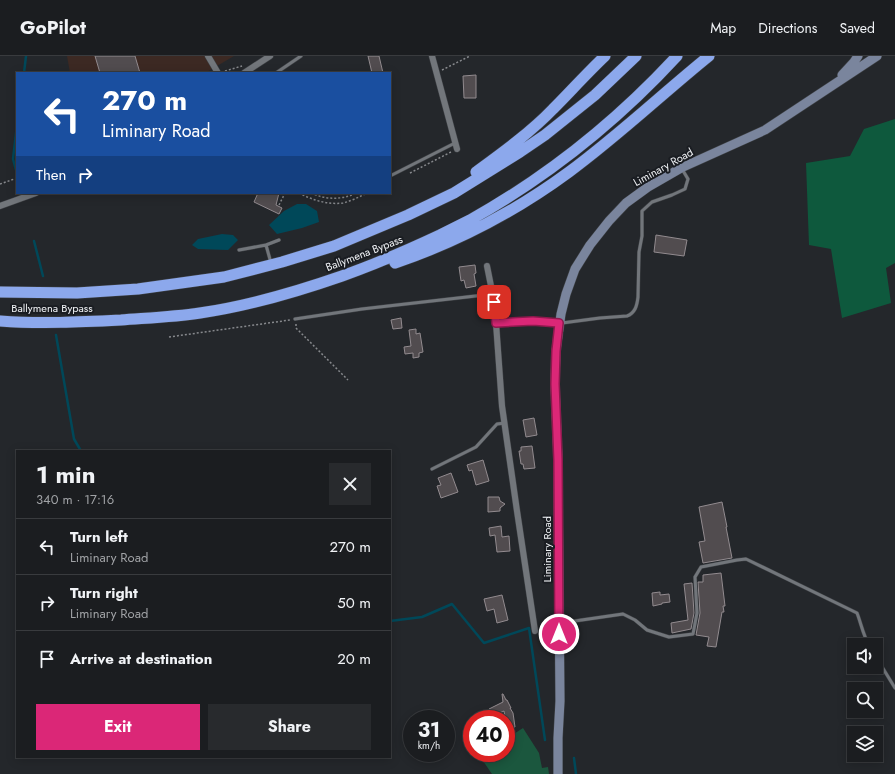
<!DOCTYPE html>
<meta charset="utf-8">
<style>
:root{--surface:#1b1d20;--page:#282a2d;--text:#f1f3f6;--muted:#a0a2a5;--line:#393b3e;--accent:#db2777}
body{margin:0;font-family:Jost,sans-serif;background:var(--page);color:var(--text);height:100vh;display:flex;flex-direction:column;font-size:15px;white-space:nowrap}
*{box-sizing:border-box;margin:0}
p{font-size:13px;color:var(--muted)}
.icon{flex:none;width:22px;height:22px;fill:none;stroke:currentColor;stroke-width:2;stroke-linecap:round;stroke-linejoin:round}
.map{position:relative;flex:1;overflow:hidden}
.sheet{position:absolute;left:16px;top:394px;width:375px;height:308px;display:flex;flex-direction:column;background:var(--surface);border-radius:0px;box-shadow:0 2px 10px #0003,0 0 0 1px var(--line)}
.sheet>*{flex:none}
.top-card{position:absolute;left:16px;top:16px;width:375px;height:122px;border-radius:0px;box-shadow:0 2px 10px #0003,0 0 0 1px var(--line);background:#1a4fa0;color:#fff;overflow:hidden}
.buttons{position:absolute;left:847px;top:582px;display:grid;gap:8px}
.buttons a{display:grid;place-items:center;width:36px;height:36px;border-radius:0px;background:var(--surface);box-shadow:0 2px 10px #0003,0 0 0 1px var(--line);font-size:20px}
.speed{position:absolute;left:403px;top:654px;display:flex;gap:8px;font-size:20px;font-weight:700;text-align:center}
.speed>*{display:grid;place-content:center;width:52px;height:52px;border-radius:50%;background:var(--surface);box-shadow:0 2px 10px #0003,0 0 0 1px var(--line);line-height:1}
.speed small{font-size:10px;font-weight:400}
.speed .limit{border:6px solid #d22;background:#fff;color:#111}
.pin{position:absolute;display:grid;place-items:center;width:34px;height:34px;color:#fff;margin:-17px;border-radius:8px;box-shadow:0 2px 6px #0006}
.me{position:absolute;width:44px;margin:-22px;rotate:0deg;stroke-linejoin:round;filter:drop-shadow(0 0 3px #0008)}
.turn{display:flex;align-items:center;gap:14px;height:84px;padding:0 20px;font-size:18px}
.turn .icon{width:52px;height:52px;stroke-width:2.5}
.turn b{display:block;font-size:28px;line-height:34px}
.then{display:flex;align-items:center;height:38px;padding:0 20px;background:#0003;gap:8px;font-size:15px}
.round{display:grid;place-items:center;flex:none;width:42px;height:42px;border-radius:0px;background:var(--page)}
.summary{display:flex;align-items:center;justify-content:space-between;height:68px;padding:0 20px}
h1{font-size:24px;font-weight:700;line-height:30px}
.cta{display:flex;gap:8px;margin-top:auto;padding:8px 20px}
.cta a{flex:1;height:46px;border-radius:0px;background:var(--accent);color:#fff;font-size:16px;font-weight:700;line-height:46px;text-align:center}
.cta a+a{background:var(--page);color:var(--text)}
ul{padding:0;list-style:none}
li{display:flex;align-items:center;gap:12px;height:56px;padding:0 20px;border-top:1px solid var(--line)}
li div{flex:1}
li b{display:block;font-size:15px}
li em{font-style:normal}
header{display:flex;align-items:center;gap:24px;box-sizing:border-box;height:56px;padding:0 20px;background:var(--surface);border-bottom:1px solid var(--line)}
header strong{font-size:19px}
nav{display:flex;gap:22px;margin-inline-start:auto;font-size:14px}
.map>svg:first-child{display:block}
.industrial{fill:#3c2923}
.green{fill:#1b573e}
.forest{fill:#0e593d}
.water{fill:#004859}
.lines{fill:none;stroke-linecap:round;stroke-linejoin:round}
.stream{stroke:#004859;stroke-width:2.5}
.building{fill:#514c4f;stroke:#928b8f}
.lane-casing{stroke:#3f4246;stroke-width:4}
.street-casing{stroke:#3f4246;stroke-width:7}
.secondary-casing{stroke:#3f4246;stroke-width:10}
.highway-casing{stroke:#3f4246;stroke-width:12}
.path{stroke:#87898d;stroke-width:1.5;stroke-dasharray:2 2;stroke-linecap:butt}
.lane{stroke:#72767b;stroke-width:3}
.street{stroke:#72767b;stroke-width:6}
.secondary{stroke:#7a859d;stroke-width:9}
.highway{stroke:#8ca8ec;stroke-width:11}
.route-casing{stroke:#8e194d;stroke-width:10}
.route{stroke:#db2777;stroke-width:7}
.labels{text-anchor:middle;stroke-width:4;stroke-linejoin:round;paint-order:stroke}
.street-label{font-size:11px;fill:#f2f4f7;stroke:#1a1d22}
</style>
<header>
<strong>GoPilot</strong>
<nav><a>Map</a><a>Directions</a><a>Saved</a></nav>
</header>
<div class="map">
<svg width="895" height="718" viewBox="0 0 895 718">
<rect width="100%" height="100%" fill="#24272b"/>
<path class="industrial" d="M67 0H234L205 17H70Z"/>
<path class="green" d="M523 672 539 697 542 712 548 711 549 718H492L481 702 487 697H506V683Z"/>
<path class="forest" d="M895 63V207L886 212 891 247 842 262 831 193 809 189 806 107 850 100 864 73Z"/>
<path class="water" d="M297 148H306L317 155 319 166 302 172 277 178 269 169 284 155Z
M222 178 233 179 238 184 228 194 198 193 192 189 198 183Z"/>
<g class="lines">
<path class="stream" d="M24 17 26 0
M16 114 13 103 17 69
M34 185 43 220
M56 279 74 383 81 395
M390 565 422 561 452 548 484 587 529 572 545 684
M574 702 576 718"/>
</g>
<path class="building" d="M95 0H135L140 17H100Z
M368 0H379L383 17H372Z
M476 19V42H464L463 20Z
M258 137H279L276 149 282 152 279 158 254 146Z
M656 179 687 184 684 200 654 196Z
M475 209 476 217 474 218 476 230 466 232 464 224 461 225 459 211Z
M401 262 402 272 393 273 391 264Z
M416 273V278L420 277 423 296 419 297V301L413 302V297L405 298 404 291 411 290 409 274Z
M534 362 537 379 526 381 523 364Z
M532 390 535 412 524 413 523 408H521L519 395H521V391Z
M483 404 489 425 476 429 472 414 469 415 467 409Z
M451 417 458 436 441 442 437 430 441 429 438 422Z
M488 441H499L500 445 505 448 500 452V455L488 456Z
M722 446 727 471H726L732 502 703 507 699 486 705 485 699 451Z
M501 470 502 481 509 480 510 495 497 496 495 479 490 480 489 472Z
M721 517 725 550H723L724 556H722L716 591 707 590 709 581 696 579 700 557 698 526H703V519Z
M692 527 694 557 691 573 672 577 671 567 688 564 684 528Z
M660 536V539L669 538 670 546 662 547V548L653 550 652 537Z
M502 539 508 564 497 567 494 553 487 555 484 543Z
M502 638H503L506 644H507L511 652H510L513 657 515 671 507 672 504 655 493 660 489 653 503 646Z"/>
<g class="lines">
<defs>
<path id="lane" d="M276 17 301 0
M390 120 455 87
M266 189 271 207
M239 194 266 189 279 184
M295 263 362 253 493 238
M562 267 600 262 627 260C635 257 637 250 638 241L639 196 642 180V155L652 146 672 139 685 133 688 123 682 113
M432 413 476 391 497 368 505 367
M561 567 623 558 635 564 647 574 669 581 693 578 697 557 695 521 701 511 737 504 746 503 857 557C861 567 863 579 869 589
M876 601 895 632"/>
<path id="street" d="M208 0 218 17
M432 0 457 93
M244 17 270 0
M0 150 36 137
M487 210 492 235 496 267 502 350 517 455 535 575
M496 267 533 265 559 267"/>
<path id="secondary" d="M842 19 854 6 858 0
M558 718V682L560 645 559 533 558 404 555 328 556 295 561 258 566 238 575 213 590 189 609 165 626 147 648 131 681 112 765 74 877 0"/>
<path id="highway" d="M476 116C502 97 531 76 553 53 570 36 587 17 605 0
M395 207C457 186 516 155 569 116 618 80 662 38 709 0
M0 236 77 237 138 233 224 221 282 206 334 190 408 159 454 137 520 96 545 79 595 39 636 0
M0 265C40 268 81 266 121 264 147 262 174 261 200 257 249 250 296 236 342 220 376 208 408 194 440 179 450 174 460 169 470 164 547 121 617 65 677 0"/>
</defs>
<use href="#lane" class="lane-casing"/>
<use href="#street" class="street-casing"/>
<use href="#secondary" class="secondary-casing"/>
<use href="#highway" class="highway-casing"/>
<path class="path" d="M442 14 470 0
M225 15 242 10
M410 117 451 96
M0 128 17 122
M299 137C312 144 328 149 343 147 351 145 359 141 367 137
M311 137C326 144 342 144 357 137
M279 149 285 137
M296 268V272L348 324
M169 281 290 264"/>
<use href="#lane" class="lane"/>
<use href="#street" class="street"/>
<use href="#secondary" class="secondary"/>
<use href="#highway" class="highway"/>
</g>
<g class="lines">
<defs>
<path id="route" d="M494 246 496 267 533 265 559 267 556 295 555 328 558 404 559 578"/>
</defs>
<use href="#route" class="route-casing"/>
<use href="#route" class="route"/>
</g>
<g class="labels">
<g class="street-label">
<text transform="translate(663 111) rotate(-29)" y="4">Liminary Road</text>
<text transform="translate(364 197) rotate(-21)" y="4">Ballymena Bypass</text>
<text x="52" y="256">Ballymena Bypass</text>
<text transform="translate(547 493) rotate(-90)" y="4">Liminary Road</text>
</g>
</g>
</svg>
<div class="buttons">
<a><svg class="icon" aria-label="sound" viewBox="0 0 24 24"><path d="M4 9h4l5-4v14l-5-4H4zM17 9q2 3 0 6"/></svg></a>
<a><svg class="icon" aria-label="search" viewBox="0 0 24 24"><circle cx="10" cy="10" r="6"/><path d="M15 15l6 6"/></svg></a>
<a><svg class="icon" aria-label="layers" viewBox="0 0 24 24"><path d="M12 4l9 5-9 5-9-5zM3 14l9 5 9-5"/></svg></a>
</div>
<div class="speed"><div>31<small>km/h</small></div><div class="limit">40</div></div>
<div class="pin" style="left:494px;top:246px;background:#d93025"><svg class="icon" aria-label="arrive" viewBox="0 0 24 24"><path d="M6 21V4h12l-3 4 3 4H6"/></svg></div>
<svg class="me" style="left:559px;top:578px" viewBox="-20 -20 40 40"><circle r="17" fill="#db2777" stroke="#fff" stroke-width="3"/><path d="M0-11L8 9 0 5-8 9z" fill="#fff"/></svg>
<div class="top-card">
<div class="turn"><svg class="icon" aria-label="left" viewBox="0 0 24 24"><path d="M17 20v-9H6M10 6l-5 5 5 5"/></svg><div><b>270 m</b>Liminary Road</div></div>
<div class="then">Then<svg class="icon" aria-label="right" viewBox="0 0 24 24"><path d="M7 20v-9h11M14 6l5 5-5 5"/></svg></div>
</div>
<section class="sheet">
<div class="summary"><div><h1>1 min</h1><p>340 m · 17:16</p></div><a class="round"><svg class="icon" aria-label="close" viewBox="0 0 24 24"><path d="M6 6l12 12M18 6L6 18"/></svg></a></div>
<ul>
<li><svg class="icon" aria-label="left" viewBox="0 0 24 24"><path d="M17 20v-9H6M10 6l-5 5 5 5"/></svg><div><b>Turn left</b><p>Liminary Road</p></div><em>270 m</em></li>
<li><svg class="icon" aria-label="right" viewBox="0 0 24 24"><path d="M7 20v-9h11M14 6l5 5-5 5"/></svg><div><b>Turn right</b><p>Liminary Road</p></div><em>50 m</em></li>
<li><svg class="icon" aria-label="arrive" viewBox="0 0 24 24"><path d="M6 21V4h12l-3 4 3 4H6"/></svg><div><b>Arrive at destination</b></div><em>20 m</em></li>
</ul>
<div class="cta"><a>Exit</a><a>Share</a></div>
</section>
</div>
